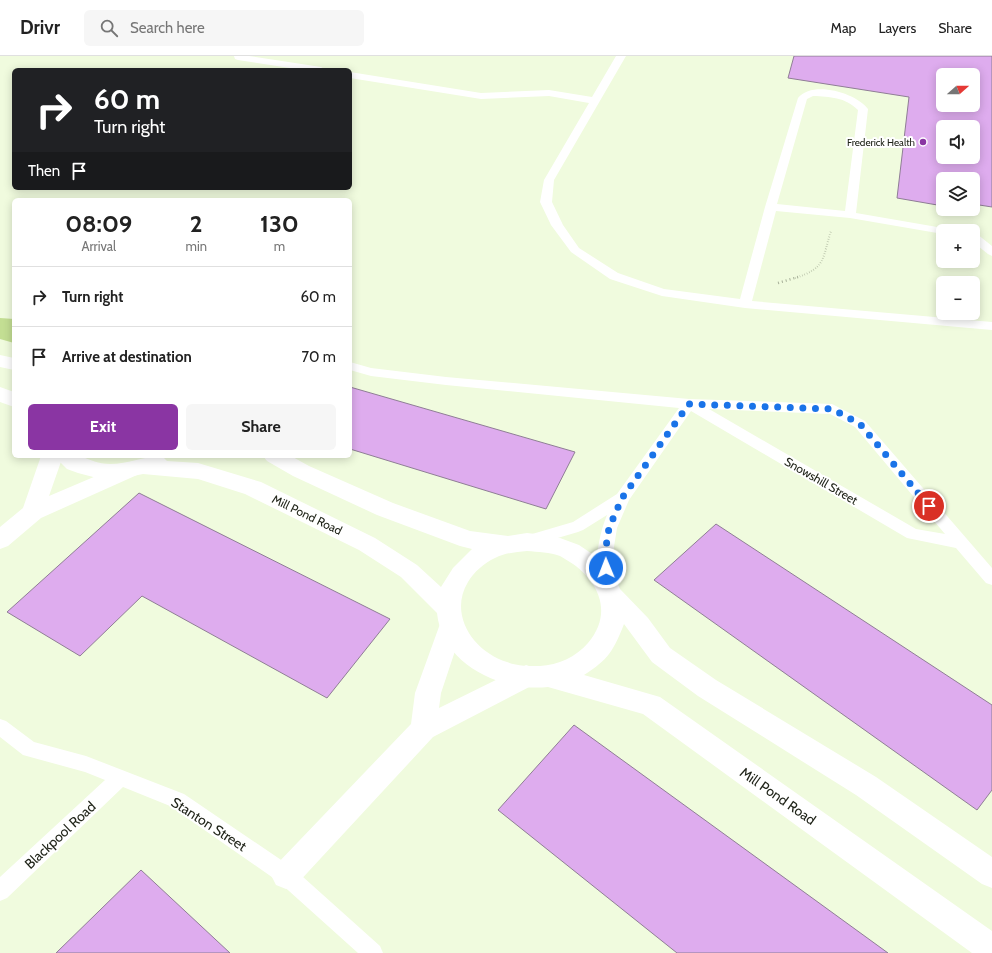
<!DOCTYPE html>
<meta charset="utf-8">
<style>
:root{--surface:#fff;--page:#f6f6f6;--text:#222;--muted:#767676;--line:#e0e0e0;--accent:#8a35a3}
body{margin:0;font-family:Cabin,sans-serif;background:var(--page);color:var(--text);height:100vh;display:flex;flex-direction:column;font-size:15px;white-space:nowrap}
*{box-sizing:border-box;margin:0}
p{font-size:13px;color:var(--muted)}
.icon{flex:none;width:22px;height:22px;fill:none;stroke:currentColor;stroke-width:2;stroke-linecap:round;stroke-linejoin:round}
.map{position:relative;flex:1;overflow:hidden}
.side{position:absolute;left:12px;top:142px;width:340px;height:260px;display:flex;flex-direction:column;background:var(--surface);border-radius:6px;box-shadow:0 2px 10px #0003}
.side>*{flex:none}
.banner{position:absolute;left:12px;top:12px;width:340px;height:122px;border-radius:6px;box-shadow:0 2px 10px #0003;background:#202124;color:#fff;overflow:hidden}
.needle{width:26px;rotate:69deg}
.buttons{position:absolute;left:936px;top:12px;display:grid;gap:8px}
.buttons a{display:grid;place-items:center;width:44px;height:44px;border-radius:6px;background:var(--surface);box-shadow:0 2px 10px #0003;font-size:20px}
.pin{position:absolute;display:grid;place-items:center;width:34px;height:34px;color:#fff;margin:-17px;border:2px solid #fff;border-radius:50%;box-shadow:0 1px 4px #0007}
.me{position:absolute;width:44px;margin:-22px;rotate:359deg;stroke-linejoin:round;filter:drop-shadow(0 0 3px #0008)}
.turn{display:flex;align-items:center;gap:14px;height:84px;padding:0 16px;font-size:18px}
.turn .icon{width:52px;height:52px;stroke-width:2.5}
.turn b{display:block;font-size:28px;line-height:34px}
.then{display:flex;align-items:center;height:38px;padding:0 16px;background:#0003;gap:8px;font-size:15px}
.eta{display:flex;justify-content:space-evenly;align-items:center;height:68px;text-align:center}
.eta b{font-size:24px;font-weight:700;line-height:28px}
.action{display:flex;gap:8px;margin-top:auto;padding:8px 16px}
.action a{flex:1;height:46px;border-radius:6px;background:var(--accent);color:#fff;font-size:16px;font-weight:700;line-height:46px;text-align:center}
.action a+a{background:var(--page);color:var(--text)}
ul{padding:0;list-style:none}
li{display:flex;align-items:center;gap:12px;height:60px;padding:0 16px;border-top:1px solid var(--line)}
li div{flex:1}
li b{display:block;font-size:15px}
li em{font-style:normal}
header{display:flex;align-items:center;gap:24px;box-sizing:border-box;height:56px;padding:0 20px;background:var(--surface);border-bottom:1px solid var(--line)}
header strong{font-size:19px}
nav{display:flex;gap:22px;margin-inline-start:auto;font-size:14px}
.search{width:280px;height:36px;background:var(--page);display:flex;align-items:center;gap:10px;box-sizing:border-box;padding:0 14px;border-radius:6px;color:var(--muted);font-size:15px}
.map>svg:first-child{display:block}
.green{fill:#c3de93}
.building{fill:#deacee;stroke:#8f7e95;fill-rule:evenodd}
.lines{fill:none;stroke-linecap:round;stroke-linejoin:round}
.path-far1{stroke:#a7b099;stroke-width:2;stroke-dasharray:0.5 2;stroke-linecap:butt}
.path{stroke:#a7b099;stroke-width:2.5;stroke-dasharray:1 3;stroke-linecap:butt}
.lane{fill:#fff;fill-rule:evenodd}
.street{fill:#fff;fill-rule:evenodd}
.secondary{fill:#fff;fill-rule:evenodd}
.route{stroke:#1a73e8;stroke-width:7;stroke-dasharray:0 12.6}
.poi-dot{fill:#8a35a3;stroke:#fff;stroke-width:1.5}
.labels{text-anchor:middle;stroke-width:4;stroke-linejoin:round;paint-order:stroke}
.far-poi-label{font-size:10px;fill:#21251a;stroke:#fff;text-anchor:end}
.street-label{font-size:12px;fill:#21251a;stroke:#fff}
.near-street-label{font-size:14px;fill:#21251a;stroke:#fff}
</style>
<header>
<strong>Drivr</strong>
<div class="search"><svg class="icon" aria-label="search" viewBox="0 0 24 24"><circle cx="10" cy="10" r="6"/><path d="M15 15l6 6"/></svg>Search here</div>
<nav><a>Map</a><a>Layers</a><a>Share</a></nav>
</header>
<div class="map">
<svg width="992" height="897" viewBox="0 0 992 897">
<rect width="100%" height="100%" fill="#f0fbde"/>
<path class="green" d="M0 262 14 263V287L0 283Z"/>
<path class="building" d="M794 0H992V151L973 148V123H943V150L897 142 909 41 788 22ZM943 19H973V49H943ZM943 71H973V101H943Z
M350 331 575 396 546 453 350 393Z
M139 437 390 563 327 642 142 540 80 600 7 556Z
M716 468 992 649V734L977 754 654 524Z
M574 669 888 897H677L498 754Z
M141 814 230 897H56Z"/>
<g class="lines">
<path class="path-far1" d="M795 222C827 212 822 202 831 175"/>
<path class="path" d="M778 227 798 221"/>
<path class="lane" d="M234 0H249L321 11 326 14H303L238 4 235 3Z
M616 0H626L554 124 552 146 563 169 579 192 618 217 664 233 740 243 765 151 798 42C813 24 856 37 868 53L856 157 943 172 947 173 949 175H943V178L850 162 776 155 752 245 992 266V274L745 252 662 240 610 223 571 196 551 169 540 146 544 124 589 47 549 40 481 43 350 22V16L481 37 549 34 592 41ZM813 40C830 41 845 41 858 54L845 155 777 148 807 43Z
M973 177 977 178 992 190V200L988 198 973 186Z
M350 306 371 312 446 321 689 343 832 348 865 365 992 512V529L986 527 956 492 907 482 691 355 629 444 617 472 613 497 616 527 614 531 608 533 602 531C592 512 599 478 607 459L583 474 578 476 527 491 522 489 519 485 522 481 573 466 617 438 679 352 446 329 371 320 350 314ZM709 353 830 358 855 371 945 478 916 473Z
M0 663 6 665 34 686 86 700 184 738 293 812 380 890 383 897H358L279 826 170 750 123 731 7 842 0 845V821L105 724 85 716 23 699 0 681Z"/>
<path class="street" d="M41 400H63L49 440 129 406 137 409 140 414 137 419 41 462 8 490 0 493V471L23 452Z
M452 558 461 561 464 568 441 637 439 652 526 609 535 612 539 620 535 628 433 681 296 829 286 833 276 829 271 819 276 809 411 668 415 637 440 568 443 561Z"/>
<path class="secondary" d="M0 299 14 302V314L0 311Z
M0 331 14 336V351L0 346Z
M55 400C62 400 74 398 80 400 91 404 98 408 110 408 128 408 145 400 162 400L167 405 198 407 261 426 375 482 417 509 441 531 453 512 472 493 460 490 377 459 293 420 267 405 263 400H291L309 410 393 447 470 475 508 480 527 477 544 479 560 482 579 489 601 504 615 521 620 533 648 562 670 592 716 624 876 721 992 801V832L982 828 856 739 698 640 652 606 624 568C614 594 608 604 584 619L660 641 992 875V897H972L643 658 548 631C502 636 442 609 437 557L401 521 359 494 245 438 198 423 143 418 123 422H97L78 417 67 413 59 405ZM527 495C538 496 550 496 560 500 564 502 568 505 573 508 601 528 612 559 588 587 576 601 558 609 540 610 529 610 517 610 507 606 474 596 448 559 468 526 474 516 484 507 495 502 505 497 516 496 527 495Z"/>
</g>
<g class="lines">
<path class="route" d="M606 512 605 497 609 472 622 442 689 348 832 353 860 368 929 450"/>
</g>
<circle class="poi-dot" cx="923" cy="86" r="4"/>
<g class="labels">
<g class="far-poi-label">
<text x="915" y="90">Frederick Health</text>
</g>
<g class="street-label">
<text transform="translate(821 425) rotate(30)" y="4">Snowshill Street</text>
<text transform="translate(307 459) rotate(26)" y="4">Mill Pond Road</text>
</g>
<g class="near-street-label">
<text transform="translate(778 740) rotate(35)" y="5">Mill Pond Road</text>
<text transform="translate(209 768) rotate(33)" y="5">Stanton Street</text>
<text transform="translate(60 779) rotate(-43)" y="5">Blackpool Road</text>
</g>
</g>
</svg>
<div class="buttons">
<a><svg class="needle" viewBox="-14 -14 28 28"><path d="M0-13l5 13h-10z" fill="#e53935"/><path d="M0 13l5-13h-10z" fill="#767676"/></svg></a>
<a><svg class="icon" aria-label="sound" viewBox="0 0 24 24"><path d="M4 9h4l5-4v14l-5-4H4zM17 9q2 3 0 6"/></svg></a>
<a><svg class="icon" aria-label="layers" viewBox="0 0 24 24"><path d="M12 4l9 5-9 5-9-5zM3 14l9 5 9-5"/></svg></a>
<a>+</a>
<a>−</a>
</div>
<div class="pin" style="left:929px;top:450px;background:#d93025"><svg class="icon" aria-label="arrive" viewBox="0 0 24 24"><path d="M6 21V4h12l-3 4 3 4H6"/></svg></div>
<svg class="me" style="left:606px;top:512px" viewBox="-20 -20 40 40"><circle r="17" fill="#1a73e8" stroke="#fff" stroke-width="3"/><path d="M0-11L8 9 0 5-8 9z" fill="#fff"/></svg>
<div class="banner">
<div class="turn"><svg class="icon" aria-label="right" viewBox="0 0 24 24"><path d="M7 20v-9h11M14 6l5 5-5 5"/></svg><div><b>60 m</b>Turn right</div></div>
<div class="then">Then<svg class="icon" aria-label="arrive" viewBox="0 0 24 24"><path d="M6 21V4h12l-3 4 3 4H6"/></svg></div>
</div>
<section class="side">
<div class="eta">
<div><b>08:09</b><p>Arrival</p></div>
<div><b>2</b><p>min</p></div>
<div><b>130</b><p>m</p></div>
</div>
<ul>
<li><svg class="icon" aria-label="right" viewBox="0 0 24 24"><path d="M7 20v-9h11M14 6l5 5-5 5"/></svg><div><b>Turn right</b></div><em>60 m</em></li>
<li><svg class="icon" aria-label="arrive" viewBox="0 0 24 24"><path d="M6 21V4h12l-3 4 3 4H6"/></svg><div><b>Arrive at destination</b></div><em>70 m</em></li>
</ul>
<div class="action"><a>Exit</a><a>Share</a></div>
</section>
</div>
